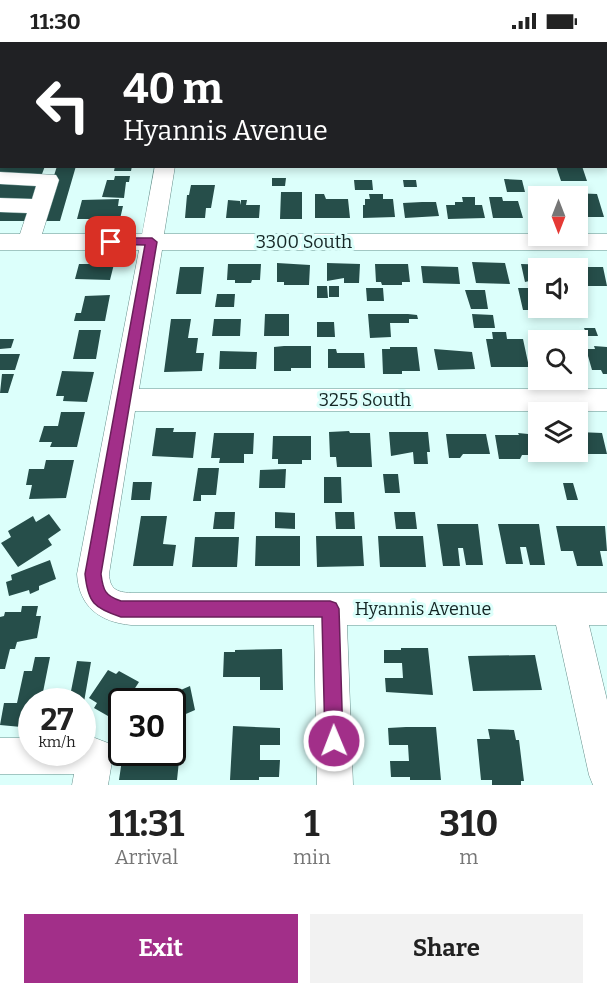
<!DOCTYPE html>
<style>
:root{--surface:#fff;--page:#f2f2f2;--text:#222;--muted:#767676;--accent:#a22f89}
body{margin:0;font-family:Bitter,serif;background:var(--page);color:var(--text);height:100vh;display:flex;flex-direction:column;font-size:22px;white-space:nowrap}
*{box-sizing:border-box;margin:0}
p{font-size:20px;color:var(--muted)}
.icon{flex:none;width:33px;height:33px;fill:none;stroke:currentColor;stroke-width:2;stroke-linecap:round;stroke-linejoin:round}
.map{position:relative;height:743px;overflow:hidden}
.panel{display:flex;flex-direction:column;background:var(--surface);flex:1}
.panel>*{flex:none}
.hud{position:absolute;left:0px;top:0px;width:608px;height:126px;box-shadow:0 3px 9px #0003;background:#202124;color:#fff;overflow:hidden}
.needle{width:39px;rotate:180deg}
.fabs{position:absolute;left:528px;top:144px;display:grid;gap:12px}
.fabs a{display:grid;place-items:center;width:60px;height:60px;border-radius:0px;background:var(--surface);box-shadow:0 3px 9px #0003;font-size:30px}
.speed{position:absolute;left:18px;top:646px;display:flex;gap:12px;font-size:30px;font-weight:700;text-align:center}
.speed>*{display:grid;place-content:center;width:78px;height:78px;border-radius:50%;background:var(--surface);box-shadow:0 3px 9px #0003;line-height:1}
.speed small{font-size:15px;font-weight:400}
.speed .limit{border:3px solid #111;border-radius:9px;background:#fff;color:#111}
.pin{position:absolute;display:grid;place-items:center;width:51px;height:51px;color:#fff;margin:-26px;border-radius:12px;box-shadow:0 3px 9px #0006}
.me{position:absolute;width:66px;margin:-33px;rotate:359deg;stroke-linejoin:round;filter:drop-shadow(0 0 4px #0008)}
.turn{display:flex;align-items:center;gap:21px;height:126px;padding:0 24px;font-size:27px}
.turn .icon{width:78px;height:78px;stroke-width:2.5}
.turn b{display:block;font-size:42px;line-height:51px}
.eta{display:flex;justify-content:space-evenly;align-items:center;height:102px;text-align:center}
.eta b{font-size:36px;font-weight:700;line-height:42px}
.button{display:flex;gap:12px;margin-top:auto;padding:12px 24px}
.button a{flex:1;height:69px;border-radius:0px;background:var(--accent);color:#fff;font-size:24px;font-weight:700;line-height:69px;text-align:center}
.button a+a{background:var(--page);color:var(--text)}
.status{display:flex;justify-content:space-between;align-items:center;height:42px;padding:0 30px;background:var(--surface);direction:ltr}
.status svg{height:16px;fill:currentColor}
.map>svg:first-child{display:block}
.building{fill:#264e4a}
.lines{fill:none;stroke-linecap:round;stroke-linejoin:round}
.minor-casing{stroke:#668f8b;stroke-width:1}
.minor{fill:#fff;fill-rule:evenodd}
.route{fill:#a22f89;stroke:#691f59;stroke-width:1.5}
.labels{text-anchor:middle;stroke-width:6;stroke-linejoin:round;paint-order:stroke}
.street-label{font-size:18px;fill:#152625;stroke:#dcfffb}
</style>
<div class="status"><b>11:30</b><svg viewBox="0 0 49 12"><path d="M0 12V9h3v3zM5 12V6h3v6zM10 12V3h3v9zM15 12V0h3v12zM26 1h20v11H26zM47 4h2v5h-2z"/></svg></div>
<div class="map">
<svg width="607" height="743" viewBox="0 0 607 743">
<rect width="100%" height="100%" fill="#dcfffb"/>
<path class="building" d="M0 124H45L42 132H0Z
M57 124H76L60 179H40Z
M115 124H132L131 129H114Z
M556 124H582L587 139H561Z
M115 134H130L129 140H126L124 156 102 155 107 138H114Z
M272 136H286L285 144H272Z
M504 137 522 138 525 150H507Z
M354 138H372L373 148H355Z
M403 138H416L417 145H404Z
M0 139H39L33 158H0Z
M191 143H215L211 166H206L205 176H185L187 153H189Z
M281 150H302V177H280Z
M530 151H555L556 154H538V174H535Z
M572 151 597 152 604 175H578V154H573Z
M315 152H324L326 157H348L350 176H315Z
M369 152H383V157H393L395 175 363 176V163H365V157H370Z
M462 155H475V163H482L485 176 448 177 446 163H455V160H463Z
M489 155H502L503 159H518L523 176H493Z
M119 157 118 164H123L120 177 91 180V177H77L82 158Z
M228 158 240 159 241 163V158H247L246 163H260L259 176H226Z
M422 160H436L439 174 405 176 403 161Z
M0 166H31L26 179H0Z
M472 220 505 221 510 242 476 241Z
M277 221 310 223 309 243H284V240H277Z
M327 221 360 222 359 241H344V236L327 239Z
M576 221H585L586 225H603L607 244H583L582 241H578Z
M79 222H114L110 238 75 237Z
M228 222H261L260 238H252L251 241H235V238H227Z
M375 222H408L410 240H402V243H382L381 240H376Z
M521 222 554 223 555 226H538V237L525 240Z
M421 224 458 225 460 242 423 241Z
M180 225H204L201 252H176Z
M317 244H327L328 256H317Z
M329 244H339V255H329Z
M366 246H383L384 259H367Z
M518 246H538V266H543L544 268H523Z
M465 248H485L488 267H471Z
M217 252H235L234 265H215Z
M110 253 105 279H74L76 271H81L85 254Z
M265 272H289V294H264Z
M368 272H408L417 273 418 277H409V281H390L391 295 370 296Z
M472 272 493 273 495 286H474Z
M171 277H191L188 296H198L196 311H204L202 329 164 330Z
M214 277H241L240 294H212Z
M317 280H334L335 295H317Z
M584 286H595L598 294H587Z
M79 288H101L96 317H73Z
M528 289 550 290 552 298H538V304H531Z
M492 290H506L507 297H523L529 325H491L486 297H493Z
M0 297H14L11 306 0 307Z
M284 304H311V326H291V329H274V305Z
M594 304 607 305V332H603L601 328H592L586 307H595Z
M390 305H417L420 329H402V332H383L382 307H390Z
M328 307H336L337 311H364L365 326H328Z
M434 307 472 310 475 327 438 328Z
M220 309 257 310 256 327H219Z
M0 312H20L15 328H0Z
M62 329 94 330 87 360 63 359 64 354H56Z
M2 332H14L8 351H0Z
M61 370H85L77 405H50L52 400H39L44 384H58Z
M156 386H174L173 390H196L193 416 152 414Z
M349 389 350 391H370L372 425H337L336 415H330L329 390Z
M389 390H428L430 410H427L428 422H414L413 410 391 414Z
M578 390 602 391 607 412H582L579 416H569L567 410H578Z
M214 391H254L253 412H244V421H219L220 416H211Z
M518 391 538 393V410H548L549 413H522L520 417H499L495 393H519Z
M446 392H486L490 412H463L460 416H449Z
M273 394H311V418H302V422H278V417H272Z
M46 418H74L66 456 29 457 32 443H26L29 427H44Z
M198 426H219L216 453H201V459H193Z
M286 427 285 446H259L260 428Z
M383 432H398L400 451H385Z
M324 435H341L342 461H324Z
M133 440H152L150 458H131Z
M563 441H573L578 458H567Z
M215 470H235L234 487H213Z
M275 470 295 471V487L275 486Z
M335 470H354L355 487H336Z
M394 470H415L417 487H396Z
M49 472 61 488 48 497 52 503 18 525 1 501 11 495 8 489 33 474 36 480Z
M141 474H167L163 502 176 503 173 524H133Z
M437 482H478L483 523H466L463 506H458L460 524H443Z
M498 482H539L545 523H530L526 505H520L523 522H506Z
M556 484H605L607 509H600L603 524H577L573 509H561Z
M256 494H300V524H255Z
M316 494H362L364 524 317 525Z
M378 494H423L426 525H380Z
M195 495H239L237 525H192Z
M50 518 56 537 39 544V548L30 552 29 548 9 554 6 540 12 538 11 533Z
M22 564H38L36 574H41L37 596 17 600 15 607H10L5 627H0V575L4 574 5 570H21Z
M401 606H428L433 653 386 650 385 636H403L402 621H384V608H401Z
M282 607 283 648H260V635H223L224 610H235V608Z
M535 613 542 648 473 649 468 614Z
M35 615H50L41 660H32V686L0 683 4 661H17L24 629H32Z
M77 619 91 620 84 660H61L62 654H70Z
M108 628 116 632 119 629 139 640 126 660H122V667L115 678 94 666 97 661 89 656Z
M190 644 195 668 172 678V660H153Z
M233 684 280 686V703H260V718H280L279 735H259V738H230Z
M406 685H436L441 738H410V735H391L390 719H409L408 703H389L388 686Z
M488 687 514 688 516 698H519L524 739H521V743H492V738H481L477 697H490Z
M172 709H180L177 738H119L123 711H172Z"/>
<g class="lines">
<defs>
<path id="minor" d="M43 0H61V2H43Z
M555 0H573V2H556Z
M0 3H2V13H0Z
M0 78H2V90H0Z
M606 98H607V112H606Z
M155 124H175L164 192H607V208H162L139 347H607V369H135L109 532C110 547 116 550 131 551H607V583H589L607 658V743H593L589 733 556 583H347L353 743H317L314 583H131C100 580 79 565 77 532L139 208H0V192H20L27 171 0 170V156L32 157 36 144 0 142V130L56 133 59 138 42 192H142Z
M0 696H32V711H82V696H95L108 701 113 714 108 743H72L74 732H0Z"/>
</defs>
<use href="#minor" class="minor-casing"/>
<use href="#minor" class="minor"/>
</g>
<path class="route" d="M111 196H152L157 200 101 532C103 548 105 554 121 559H330L336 561 339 567 343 699 340 705 334 708 328 705 325 699 322 575H121C94 566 88 561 85 532L145 203 107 202V197Z"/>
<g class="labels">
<g class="street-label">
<text x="304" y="206">3300 South</text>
<text x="365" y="364">3255 South</text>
<text x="423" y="573">Hyannis Avenue</text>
</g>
</g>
</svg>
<div class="fabs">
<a><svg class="needle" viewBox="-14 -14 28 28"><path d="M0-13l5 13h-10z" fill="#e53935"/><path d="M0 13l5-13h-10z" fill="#767676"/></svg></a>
<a><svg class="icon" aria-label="sound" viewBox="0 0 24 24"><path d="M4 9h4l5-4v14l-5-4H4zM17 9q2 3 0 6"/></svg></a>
<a><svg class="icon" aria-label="search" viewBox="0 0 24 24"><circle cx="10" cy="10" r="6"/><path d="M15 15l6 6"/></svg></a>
<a><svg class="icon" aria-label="layers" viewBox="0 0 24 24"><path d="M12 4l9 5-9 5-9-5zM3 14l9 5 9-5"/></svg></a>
</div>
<div class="speed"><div>27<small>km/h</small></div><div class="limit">30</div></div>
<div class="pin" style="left:111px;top:200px;background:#d93025"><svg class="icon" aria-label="arrive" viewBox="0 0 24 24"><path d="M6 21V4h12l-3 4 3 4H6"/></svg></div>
<svg class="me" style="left:334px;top:699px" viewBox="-20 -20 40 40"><circle r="17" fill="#a22f89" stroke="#fff" stroke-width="3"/><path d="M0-11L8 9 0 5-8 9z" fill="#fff"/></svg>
<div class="hud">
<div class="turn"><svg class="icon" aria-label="left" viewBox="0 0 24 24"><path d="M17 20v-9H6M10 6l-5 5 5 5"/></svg><div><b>40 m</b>Hyannis Avenue</div></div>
</div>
</div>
<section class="panel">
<div class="eta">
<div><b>11:31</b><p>Arrival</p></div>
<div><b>1</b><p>min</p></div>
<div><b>310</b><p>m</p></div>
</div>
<div class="button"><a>Exit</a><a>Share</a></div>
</section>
